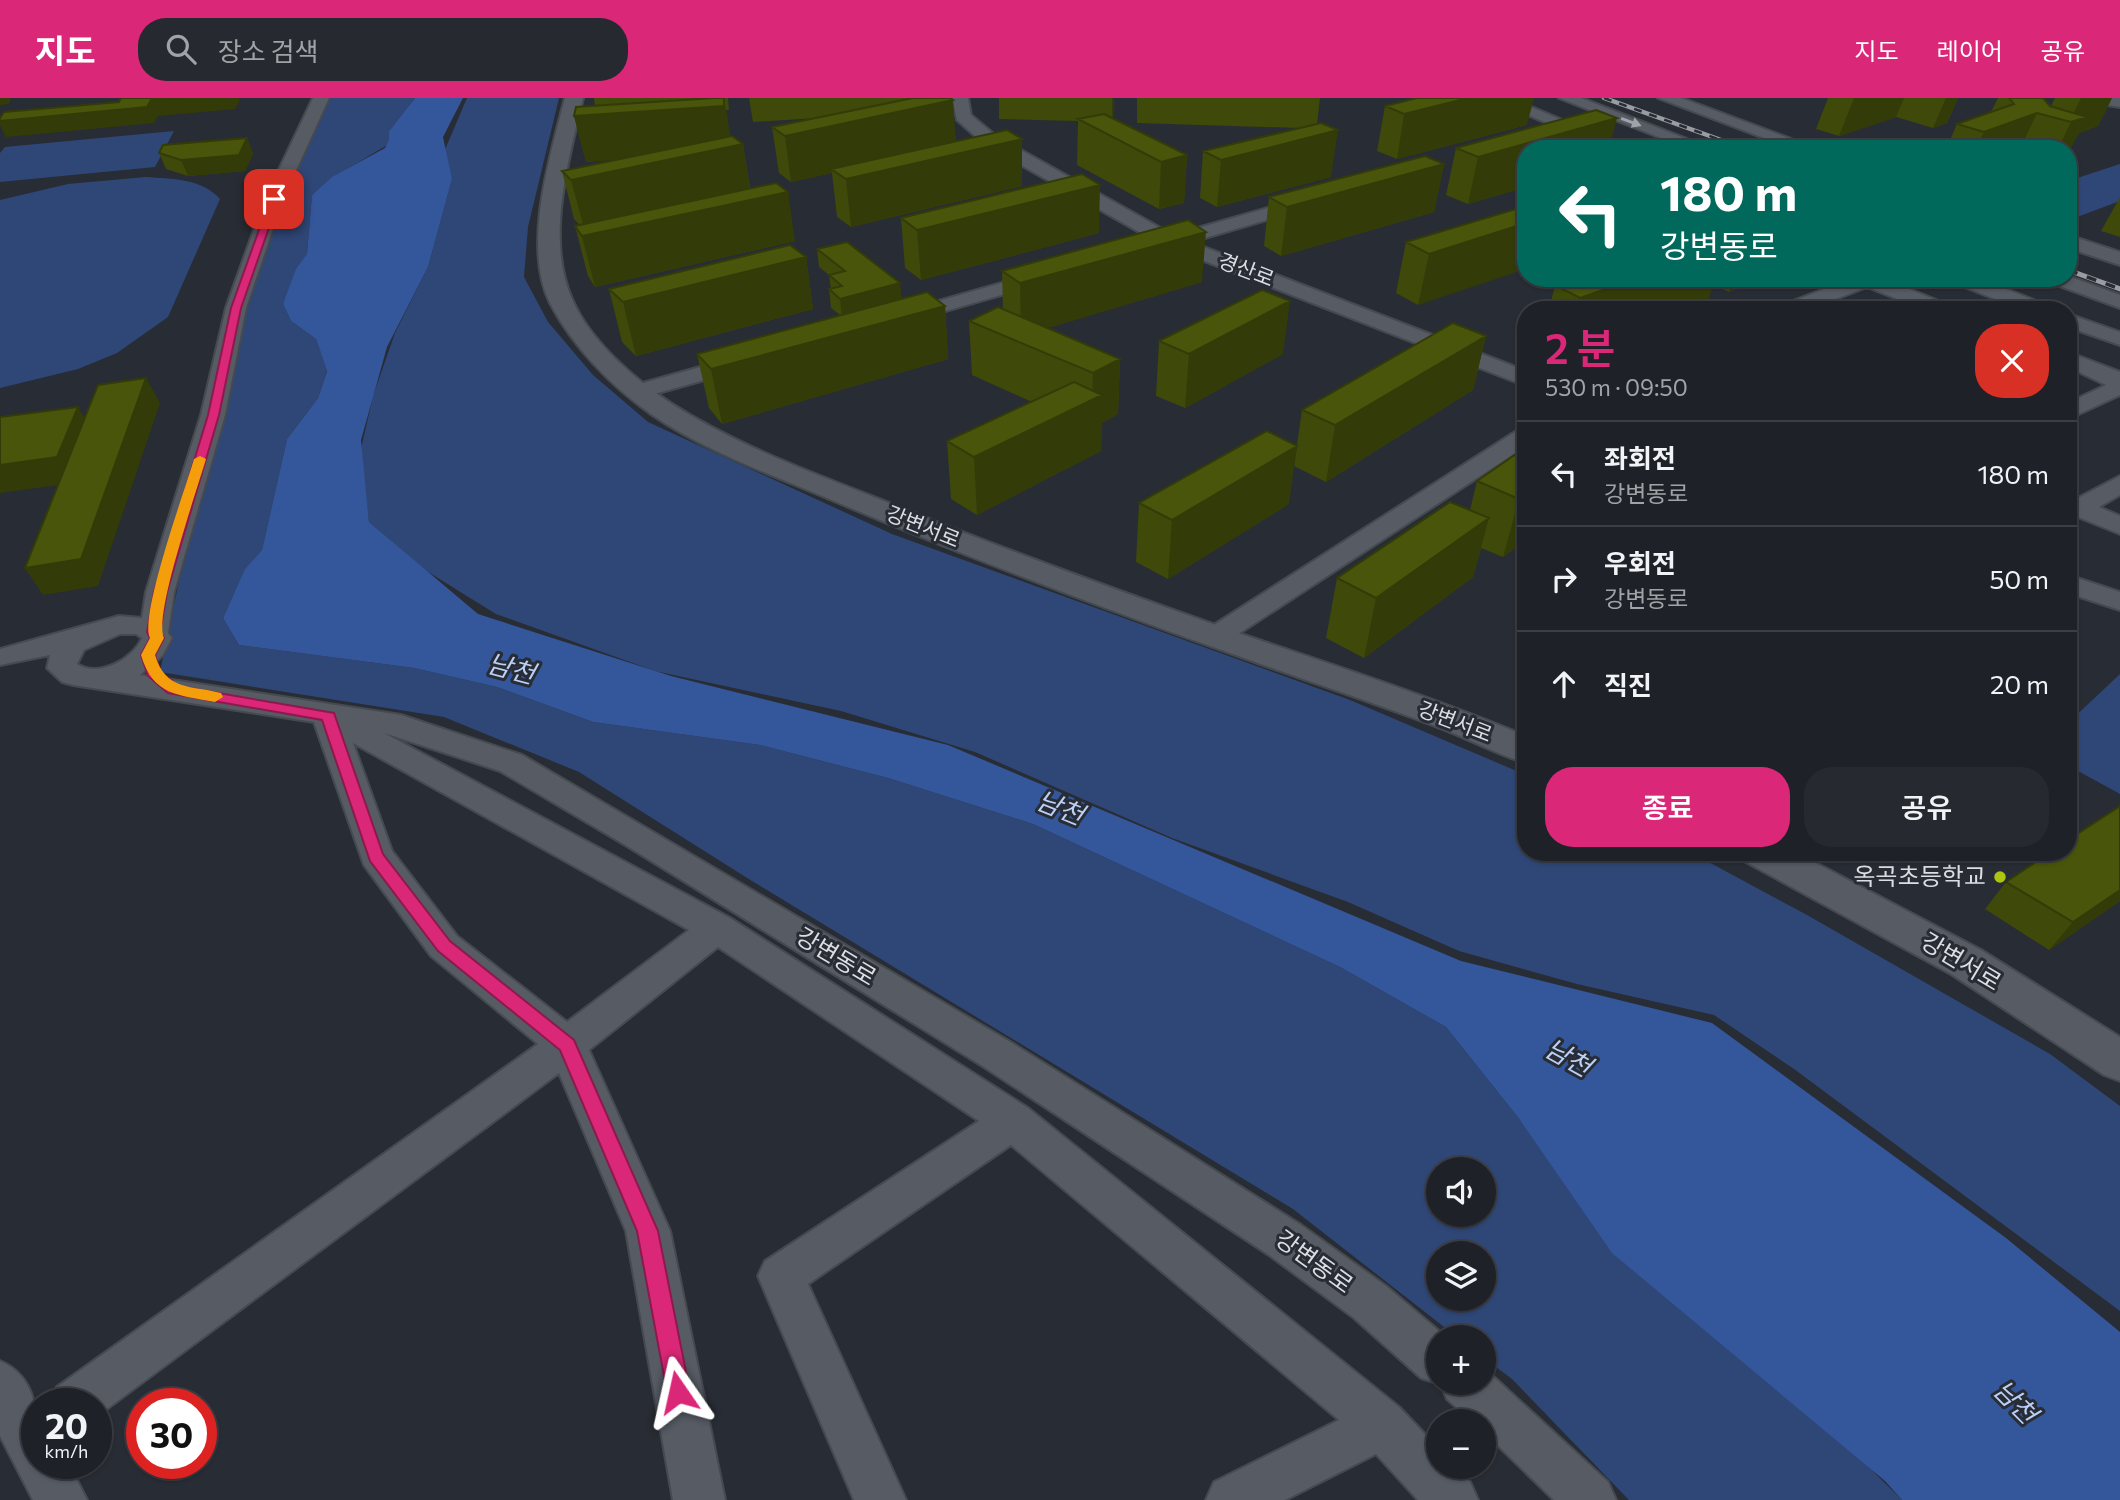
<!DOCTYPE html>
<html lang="ko">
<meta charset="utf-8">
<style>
:root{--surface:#1e2127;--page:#26292f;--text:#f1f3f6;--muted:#a1a3a7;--line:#3c3e44;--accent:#db2777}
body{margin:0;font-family:Commissioner,"Noto Sans KR",sans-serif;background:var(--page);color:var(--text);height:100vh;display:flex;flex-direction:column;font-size:26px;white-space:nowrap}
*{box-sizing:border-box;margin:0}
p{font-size:23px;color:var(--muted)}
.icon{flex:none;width:38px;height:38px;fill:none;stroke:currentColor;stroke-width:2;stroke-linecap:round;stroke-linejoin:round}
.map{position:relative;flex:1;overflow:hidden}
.sheet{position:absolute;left:1517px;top:203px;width:560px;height:560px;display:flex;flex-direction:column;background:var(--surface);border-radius:28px;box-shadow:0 2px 5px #0004,0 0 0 2px var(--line)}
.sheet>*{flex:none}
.guide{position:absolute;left:1517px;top:42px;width:560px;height:147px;border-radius:28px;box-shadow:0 2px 5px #0004,0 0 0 2px var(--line);background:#00695c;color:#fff;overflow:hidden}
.fabs{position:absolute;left:1426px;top:1059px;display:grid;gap:14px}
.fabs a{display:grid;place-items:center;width:70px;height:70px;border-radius:50%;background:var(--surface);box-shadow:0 2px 5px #0004,0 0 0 2px var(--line);font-size:35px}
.speed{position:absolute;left:21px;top:1290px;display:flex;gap:14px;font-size:35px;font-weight:700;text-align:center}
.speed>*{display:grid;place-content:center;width:91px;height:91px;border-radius:50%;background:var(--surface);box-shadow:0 2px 5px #0004,0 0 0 2px var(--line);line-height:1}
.speed small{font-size:18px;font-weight:400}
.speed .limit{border:10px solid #d22;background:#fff;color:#111}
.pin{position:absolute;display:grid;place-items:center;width:60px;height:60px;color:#fff;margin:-30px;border-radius:14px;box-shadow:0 4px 10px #0006}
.me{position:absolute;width:77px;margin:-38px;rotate:349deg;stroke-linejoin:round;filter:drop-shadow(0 0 5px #0008)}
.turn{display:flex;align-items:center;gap:24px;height:147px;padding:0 28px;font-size:32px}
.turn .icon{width:91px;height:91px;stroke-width:2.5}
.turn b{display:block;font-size:49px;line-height:60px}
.round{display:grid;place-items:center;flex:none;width:74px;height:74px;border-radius:28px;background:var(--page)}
.head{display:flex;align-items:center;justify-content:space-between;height:119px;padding:0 28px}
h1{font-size:42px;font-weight:600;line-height:52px;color:var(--accent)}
.cta{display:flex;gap:14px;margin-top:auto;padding:14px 28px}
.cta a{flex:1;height:80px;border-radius:28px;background:var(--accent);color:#fff;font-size:28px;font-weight:600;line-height:80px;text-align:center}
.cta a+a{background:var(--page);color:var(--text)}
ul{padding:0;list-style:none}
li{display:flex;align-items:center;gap:21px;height:105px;padding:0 28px;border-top:2px solid var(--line)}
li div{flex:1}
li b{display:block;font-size:26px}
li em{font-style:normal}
header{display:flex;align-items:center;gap:42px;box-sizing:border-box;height:98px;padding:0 35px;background:var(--accent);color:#fff}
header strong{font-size:33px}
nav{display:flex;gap:38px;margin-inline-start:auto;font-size:24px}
.search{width:490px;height:63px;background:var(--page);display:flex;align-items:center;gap:18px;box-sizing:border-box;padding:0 24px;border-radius:28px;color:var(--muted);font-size:26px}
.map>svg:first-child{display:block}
.green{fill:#2f4777;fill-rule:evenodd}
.water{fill:#34569a}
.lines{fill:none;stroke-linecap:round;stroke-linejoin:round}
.street-casing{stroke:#454950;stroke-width:4}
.secondary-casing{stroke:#454950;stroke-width:4}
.street{fill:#565b64;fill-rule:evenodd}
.secondary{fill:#565b64;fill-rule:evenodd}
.rail-far1-casing{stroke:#999ca3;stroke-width:4.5}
.rail-casing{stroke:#999ca3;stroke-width:5}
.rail-far1{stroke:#282c34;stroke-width:2.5;stroke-dasharray:8;stroke-linecap:butt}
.rail{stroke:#282c34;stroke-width:3.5;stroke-dasharray:10;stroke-linecap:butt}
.wall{fill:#3f4909}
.shaded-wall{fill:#333c08}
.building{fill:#49550b;stroke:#333c08;stroke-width:2}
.oneway{fill:#9fa3aa}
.route{fill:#db2777;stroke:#8e194d;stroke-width:2}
.slow{fill:#f59e0b}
.poi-dot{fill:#acc610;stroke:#282c34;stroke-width:2.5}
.labels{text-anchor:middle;stroke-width:6;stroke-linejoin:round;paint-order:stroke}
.far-street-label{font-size:21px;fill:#dbdee4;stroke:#282c34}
.poi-label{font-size:24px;fill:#dbdee4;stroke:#282c34;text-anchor:end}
.street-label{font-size:24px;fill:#dbdee4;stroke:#282c34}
.water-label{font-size:26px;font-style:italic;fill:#bbd0f7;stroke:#282c34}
</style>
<header>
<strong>지도</strong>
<div class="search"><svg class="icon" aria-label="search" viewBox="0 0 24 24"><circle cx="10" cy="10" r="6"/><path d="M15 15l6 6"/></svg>장소 검색</div>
<nav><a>지도</a><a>레이어</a><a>공유</a></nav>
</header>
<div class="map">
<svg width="2120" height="1402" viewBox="0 0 2120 1402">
<rect width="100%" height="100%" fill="#282c34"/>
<path class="green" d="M321 0H415L389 33 394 43 332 80 312 97 307 156 283 206 291 223 316 241 327 272 318 300 287 341 262 452 245 472 223 520 239 547 414 570 497 589 593 624 760 647 888 680 1033 726 1340 869 1446 929 1520 1022 1902 1402H1629L1512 1281 1484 1260V1239H1457L1293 1111 752 783 579 674 444 619 160 574 236 210ZM1438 1071H1484V1116H1438ZM1438 1155H1484V1200H1438Z
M467 0H559L528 129 524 179 548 224 593 277 648 324 892 436 1350 602 1526 677V754H1690L1807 817 2050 956 2120 1008V1213L1794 971 1714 917 1577 886 1459 853 1348 804 1172 740 975 654 841 613 655 573 496 516 425 472 369 424 361 351 373 298 395 235 428 169 452 81 444 54Z
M174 33 155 69 0 84V55L5 49Z
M2120 66V103L2069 122 2068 83Z
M146 79C172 81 201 80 220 101L168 219 117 255 78 271 0 290V102L68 86Z
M2120 576V696L2069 668 2068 625Z"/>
<path class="water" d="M415 0H463L443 39 452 81 428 169 387 249 361 342 369 424 478 516 671 578 948 647 1461 863 1712 925 2006 1140 2120 1234V1402H1902L1885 1383 1612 1155 1520 1022 1446 929 1340 869 1033 726 888 680 760 647 593 624 497 589 414 570 239 547 223 520 245 471 262 452 287 341 318 300 327 273 316 241 291 223 283 206 296 171 307 156 312 97 332 79 385 50 389 42V33Z"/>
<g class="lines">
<defs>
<path id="street" d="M313 0H329L283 101 246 210 225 317 174 494 168 535 172 540 162 558 140 577 401 617 522 657 1012 945 1301 1127 1386 1188 1446 1239H1438V1284H1484V1270L1608 1384 1616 1402H1554L1484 1334V1323H1472L1447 1301 1441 1286 1421 1280 1354 1220 1269 1157 984 969 627 748 500 673 384 635 730 820 1028 1010 1399 1309 1438 1350V1368H1456L1470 1384 1478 1402H1418L1376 1356 1285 1402H1206L1214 1384 1339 1322 1011 1047 808 1186 906 1402H854L758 1178 765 1163 979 1023 718 849 589 952 670 1133 725 1402H673L626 1133 559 975 96 1319V1306H50L57 1289 538 946 431 858 364 767 314 624 73 587 62 584 47 570 50 557 0 567V551L119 518 142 520 146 494 201 317 226 210 265 101ZM120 536H136L142 540C133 561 99 580 77 566L84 552ZM353 645 689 832 567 924 457 838 392 753Z
M952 0H968L971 17 996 38 1173 137 1303 100H1315L1318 104 1315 108 1191 144 1526 273V288L1171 150H1155L1152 146 1155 143 984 46 957 22Z
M1488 0H1510L1631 51H1608Z
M1559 0H1581L1713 51H1689Z
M1658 0H1681L1818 51H1793Z
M2068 137 2120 154V167L2068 150Z
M1047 172 1057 178 1054 182 900 226 889 220 893 216Z
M2068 178 2120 197V210L2049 184 2046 180H2068Z
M1853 180H1882L1951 208 1954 212H1925L1867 189 1807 212H1777L1780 208Z
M1949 180H1978L2049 208 2052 212H2023L1952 184Z
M2068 216 2120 234V247L2068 229Z
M2068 254 2120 274V297L2068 321V305L2106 287 2068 269Z
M743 257 754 264 751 269 640 300 629 293 632 288Z
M1526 330V348L1226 544 1216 547 1206 544 1201 538 1206 532 1518 332Z
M2120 378V397L2099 409 2120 418V436L2068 415V397L2078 400Z
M2068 477 2120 494V512L2068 495Z
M0 1263C42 1281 37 1326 37 1365H68L87 1402H33L0 1338Z"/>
<path id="secondary" d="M565 0H583C569 61 545 140 572 201 590 243 634 281 672 306 742 351 827 380 904 411 1016 456 1130 497 1244 537 1339 569 1434 600 1526 638V665C1495 656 1466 639 1435 628 1372 604 1307 583 1244 560 1106 511 969 460 834 403 773 377 706 354 651 316 611 288 573 249 550 205 522 149 550 58 565 0Z
M2087 0H2120V9L2090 4Z
M1740 754H1795L1981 852 2120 939V983L2104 977 1951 876 1746 764Z"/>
</defs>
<use href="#street" class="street-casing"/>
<use href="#secondary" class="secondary-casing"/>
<use href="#street" class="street"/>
<use href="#secondary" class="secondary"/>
<defs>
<path id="rail-far1" d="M1604 0 1746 51"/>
<path id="rail" d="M2068 172 2120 191"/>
</defs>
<use href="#rail-far1" class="rail-far1-casing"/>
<use href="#rail" class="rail-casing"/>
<use href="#rail-far1" class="rail-far1"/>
<use href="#rail" class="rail"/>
</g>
<path class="wall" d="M594 0H728L729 12H726L730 38 743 46 750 90 795 143 595 189 588 178 575 128 580 127 574 121 562 73 617 61 586 64 574 18 595 8Z
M749 0H950L956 43 1022 88 851 129 837 119 832 75 791 84 779 75 772 29 816 20 753 24Z
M999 0H1114L1113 20 1187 57 1184 105 1159 111 1077 67 1078 23 999 21Z
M1137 0H1320L1317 26 1331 79 1217 109 1200 100 1203 53 1300 30 1137 25Z
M1828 0H1958L1947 25 1933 30 1896 19 1839 38 1816 31Z
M1998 0H2043L2051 8 2055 0H2112L2098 28 2079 35 2068 54V51H1946L1957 26 1991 14Z
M1385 8 1527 27 1397 61 1377 53Z
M247 40 253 56 245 73 188 78 166 71 159 55Z
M1456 50 1526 51V89L1468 106 1446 97Z
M1444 66 1434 114 1281 158 1264 148 1269 99Z
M2120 99V139L2101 133Z
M1526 108 1418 207 1396 195 1406 144Z
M901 120 1099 135 921 182 905 170Z
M817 151 902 201 945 208 948 261 722 326 709 310 697 256 840 217 831 210 829 191H831L829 177 819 169Z
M806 159 813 211 636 258 622 244 609 191Z
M1002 173 1202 184 1047 230 1120 261 1118 316 1102 325 1101 353 977 417 951 401 947 343 1032 304 972 277 969 223 1003 212Z
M1577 180H1768L1729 194 1713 187 1708 201 1678 212H1549L1555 187Z
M1486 238 1473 292 1326 384 1294 368 1302 312Z
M1159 243 1283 256 1185 310 1156 298Z
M1526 349V442L1503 459 1481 450 1473 479 1364 560 1326 540 1337 480 1470 412 1477 383Z
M1139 405 1289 406 1168 481 1136 464Z
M2120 708V803L2049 852 1985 811 2006 784Z"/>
<path class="shaded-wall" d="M0 0H11L9 6 0 7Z
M176 0H239L240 2 235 11 158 18 154 25 6 39 0 27V23L151 2Z
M724 0 731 44 743 46 750 93 584 130 571 82 698 56 586 64 574 18Z
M1112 0H1114L1112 24Z
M1468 0H1534L1527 27 1397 61 1404 16Z
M1854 0H1904L1896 19 1839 38Z
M1946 0H1958L1947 25 1933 30Z
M2081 0H2112L2098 28 2079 35 2068 54V51H2058L2071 24H2069Z
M953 2 956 47 831 71 832 75 791 84 785 38Z
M2037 15 2020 51H1976L1984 34Z
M1617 20 1609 51H1526V89L1468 106 1478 59Z
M1338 32 1331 79 1217 109 1221 62Z
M247 40 253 56 245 73 188 78 181 62Z
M1022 41V88L851 129 846 81Z
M1187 57 1184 105 1159 111 1161 64Z
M1444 66 1434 114 1281 158 1287 109Z
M1100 87 1099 135 921 182 917 132Z
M788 94 795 143 595 189 582 138Z
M1526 125V171L1418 207 1429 156Z
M1206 134 1202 184 1021 238 1020 185Z
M806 159 813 211 636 258 623 204Z
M1637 180H1715L1708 201 1678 212H1577L1580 200Z
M1734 180H1768L1729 194Z
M900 185 902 203 842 220 840 201Z
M1290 203 1283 256 1185 310 1189 256Z
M945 208 948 261 722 326 711 271Z
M1486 238 1473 292 1326 384 1335 327Z
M1120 261 1118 316 1102 325 1101 353 977 417 974 359 1092 302 1093 275Z
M146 280 160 305 98 488 43 497 25 470Z
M78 309 93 335 73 385 0 395V367Z
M1297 348 1289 406 1168 481 1172 422Z
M1526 396V442L1503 459 1519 401Z
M1489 420 1473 479 1364 560 1376 500Z
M2120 792V803L2049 852 2073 824Z"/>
<path class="building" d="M121 0H176L151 2 147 9 0 23V20L4 14 119 4Z
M714 0H724V8L574 18 576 9Z
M913 0H950L953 2 785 38 772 29Z
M1417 0H1468L1404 16 1385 8Z
M2009 0H2043L2050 8 2087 19 2071 24 2037 15 1984 34 1957 26 2014 6Z
M1596 12 1617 20 1478 59 1456 50Z
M1104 16 1187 57 1161 64 1078 21Z
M1321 25 1338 32 1221 62 1203 53Z
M1007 32 1022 41 846 81 831 71Z
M732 38 743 46 571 82 562 73Z
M247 40 239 57 181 62 159 55 163 47Z
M1719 48 1725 51H1711Z
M1425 58 1444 66 1287 109 1269 99Z
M1082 76 1100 87 917 132 901 120Z
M776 85 788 94 582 138 575 128Z
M1526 108V125L1429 156 1406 144Z
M1188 122 1206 134 1020 185 1002 173Z
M847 144 900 185 840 201 829 191 842 188 829 177 845 173 817 151Z
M790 147 806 159 623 204 609 191Z
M1577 180H1637L1580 200 1555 187Z
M1262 192 1290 203 1189 256 1159 243Z
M927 194 945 208 711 271 697 256Z
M998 209 1120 261 1093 275 969 223Z
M1453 225 1486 238 1335 327 1302 312Z
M146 280 81 461 25 470 98 287Z
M1074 284 1102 297 974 359 947 343Z
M78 309 57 359 0 367V319Z
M1267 333 1297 348 1172 422 1139 405Z
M1526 349V396L1519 401 1477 383Z
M1450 404 1489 420 1376 500 1337 480Z
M2120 708V792L2073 824 2006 784 2051 754H2068V742Z"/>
<defs><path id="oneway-solid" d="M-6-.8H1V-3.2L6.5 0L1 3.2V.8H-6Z" transform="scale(1.75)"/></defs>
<use class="oneway" href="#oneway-solid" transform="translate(1631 24) rotate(20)"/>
<path class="route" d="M274 99 279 101 241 210 219 317 167 494 160 534 164 540 155 557 160 573 178 588 334 615 383 756 450 843 574 942 658 1133 690 1294 686 1302 678 1306 670 1302 667 1294 637 1133 560 952 438 853 370 763 322 622 168 595 148 578 141 557 150 540 147 534 154 494 208 317 231 210 270 101Z"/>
<path class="slow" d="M200 358 206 361C197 392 153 518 164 540L155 557C166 593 190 587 221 595L223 599 215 604C179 597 153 598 141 557L150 540C139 518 185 392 194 361Z"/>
<circle class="poi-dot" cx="2000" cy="779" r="7"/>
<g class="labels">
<g class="far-street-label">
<text transform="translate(1246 172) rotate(21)" y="7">경산로</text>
<text transform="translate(923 429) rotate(22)" y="7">강변서로</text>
<text transform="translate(1455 624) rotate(21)" y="7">강변서로</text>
</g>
<g class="poi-label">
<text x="1986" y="787">옥곡초등학교</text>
</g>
<g class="street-label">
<text transform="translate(836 859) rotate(31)" y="8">강변동로</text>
<text transform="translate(1961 864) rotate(31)" y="8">강변서로</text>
<text transform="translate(1314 1164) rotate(36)" y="8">강변동로</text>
</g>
<g class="water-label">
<text transform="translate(511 571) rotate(15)" y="9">남천</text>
<text transform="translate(1060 710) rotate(22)" y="9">남천</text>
<text transform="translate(1568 960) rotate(29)" y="9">남천</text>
<text transform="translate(2015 1304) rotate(45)" y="9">남천</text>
</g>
</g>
</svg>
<div class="fabs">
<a><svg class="icon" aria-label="sound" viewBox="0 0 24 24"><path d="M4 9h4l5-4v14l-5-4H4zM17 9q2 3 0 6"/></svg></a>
<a><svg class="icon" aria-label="layers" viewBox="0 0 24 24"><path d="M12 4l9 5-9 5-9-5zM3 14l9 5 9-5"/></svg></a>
<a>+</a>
<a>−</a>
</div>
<div class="speed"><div>20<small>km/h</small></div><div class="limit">30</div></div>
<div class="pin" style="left:274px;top:101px;background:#d93025"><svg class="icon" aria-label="arrive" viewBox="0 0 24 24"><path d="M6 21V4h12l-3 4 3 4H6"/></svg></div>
<svg class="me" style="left:678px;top:1294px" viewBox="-20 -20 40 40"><path d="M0-17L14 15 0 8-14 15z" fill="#db2777" stroke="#fff" stroke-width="4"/></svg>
<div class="guide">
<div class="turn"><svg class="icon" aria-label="left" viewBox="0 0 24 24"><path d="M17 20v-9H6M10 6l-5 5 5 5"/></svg><div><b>180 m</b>강변동로</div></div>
</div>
<section class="sheet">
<div class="head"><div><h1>2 분</h1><p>530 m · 09:50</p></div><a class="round" style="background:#d93025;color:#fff"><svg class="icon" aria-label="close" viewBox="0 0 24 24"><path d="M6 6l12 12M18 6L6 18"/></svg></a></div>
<ul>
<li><svg class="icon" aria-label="left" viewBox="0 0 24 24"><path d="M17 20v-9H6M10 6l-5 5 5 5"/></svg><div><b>좌회전</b><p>강변동로</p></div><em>180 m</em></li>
<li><svg class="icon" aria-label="right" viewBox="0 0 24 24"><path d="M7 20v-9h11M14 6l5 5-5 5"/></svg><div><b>우회전</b><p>강변동로</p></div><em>50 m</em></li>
<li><svg class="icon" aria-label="ahead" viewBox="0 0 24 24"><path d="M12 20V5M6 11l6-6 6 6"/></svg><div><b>직진</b></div><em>20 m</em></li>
</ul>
<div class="cta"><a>종료</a><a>공유</a></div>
</section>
</div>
